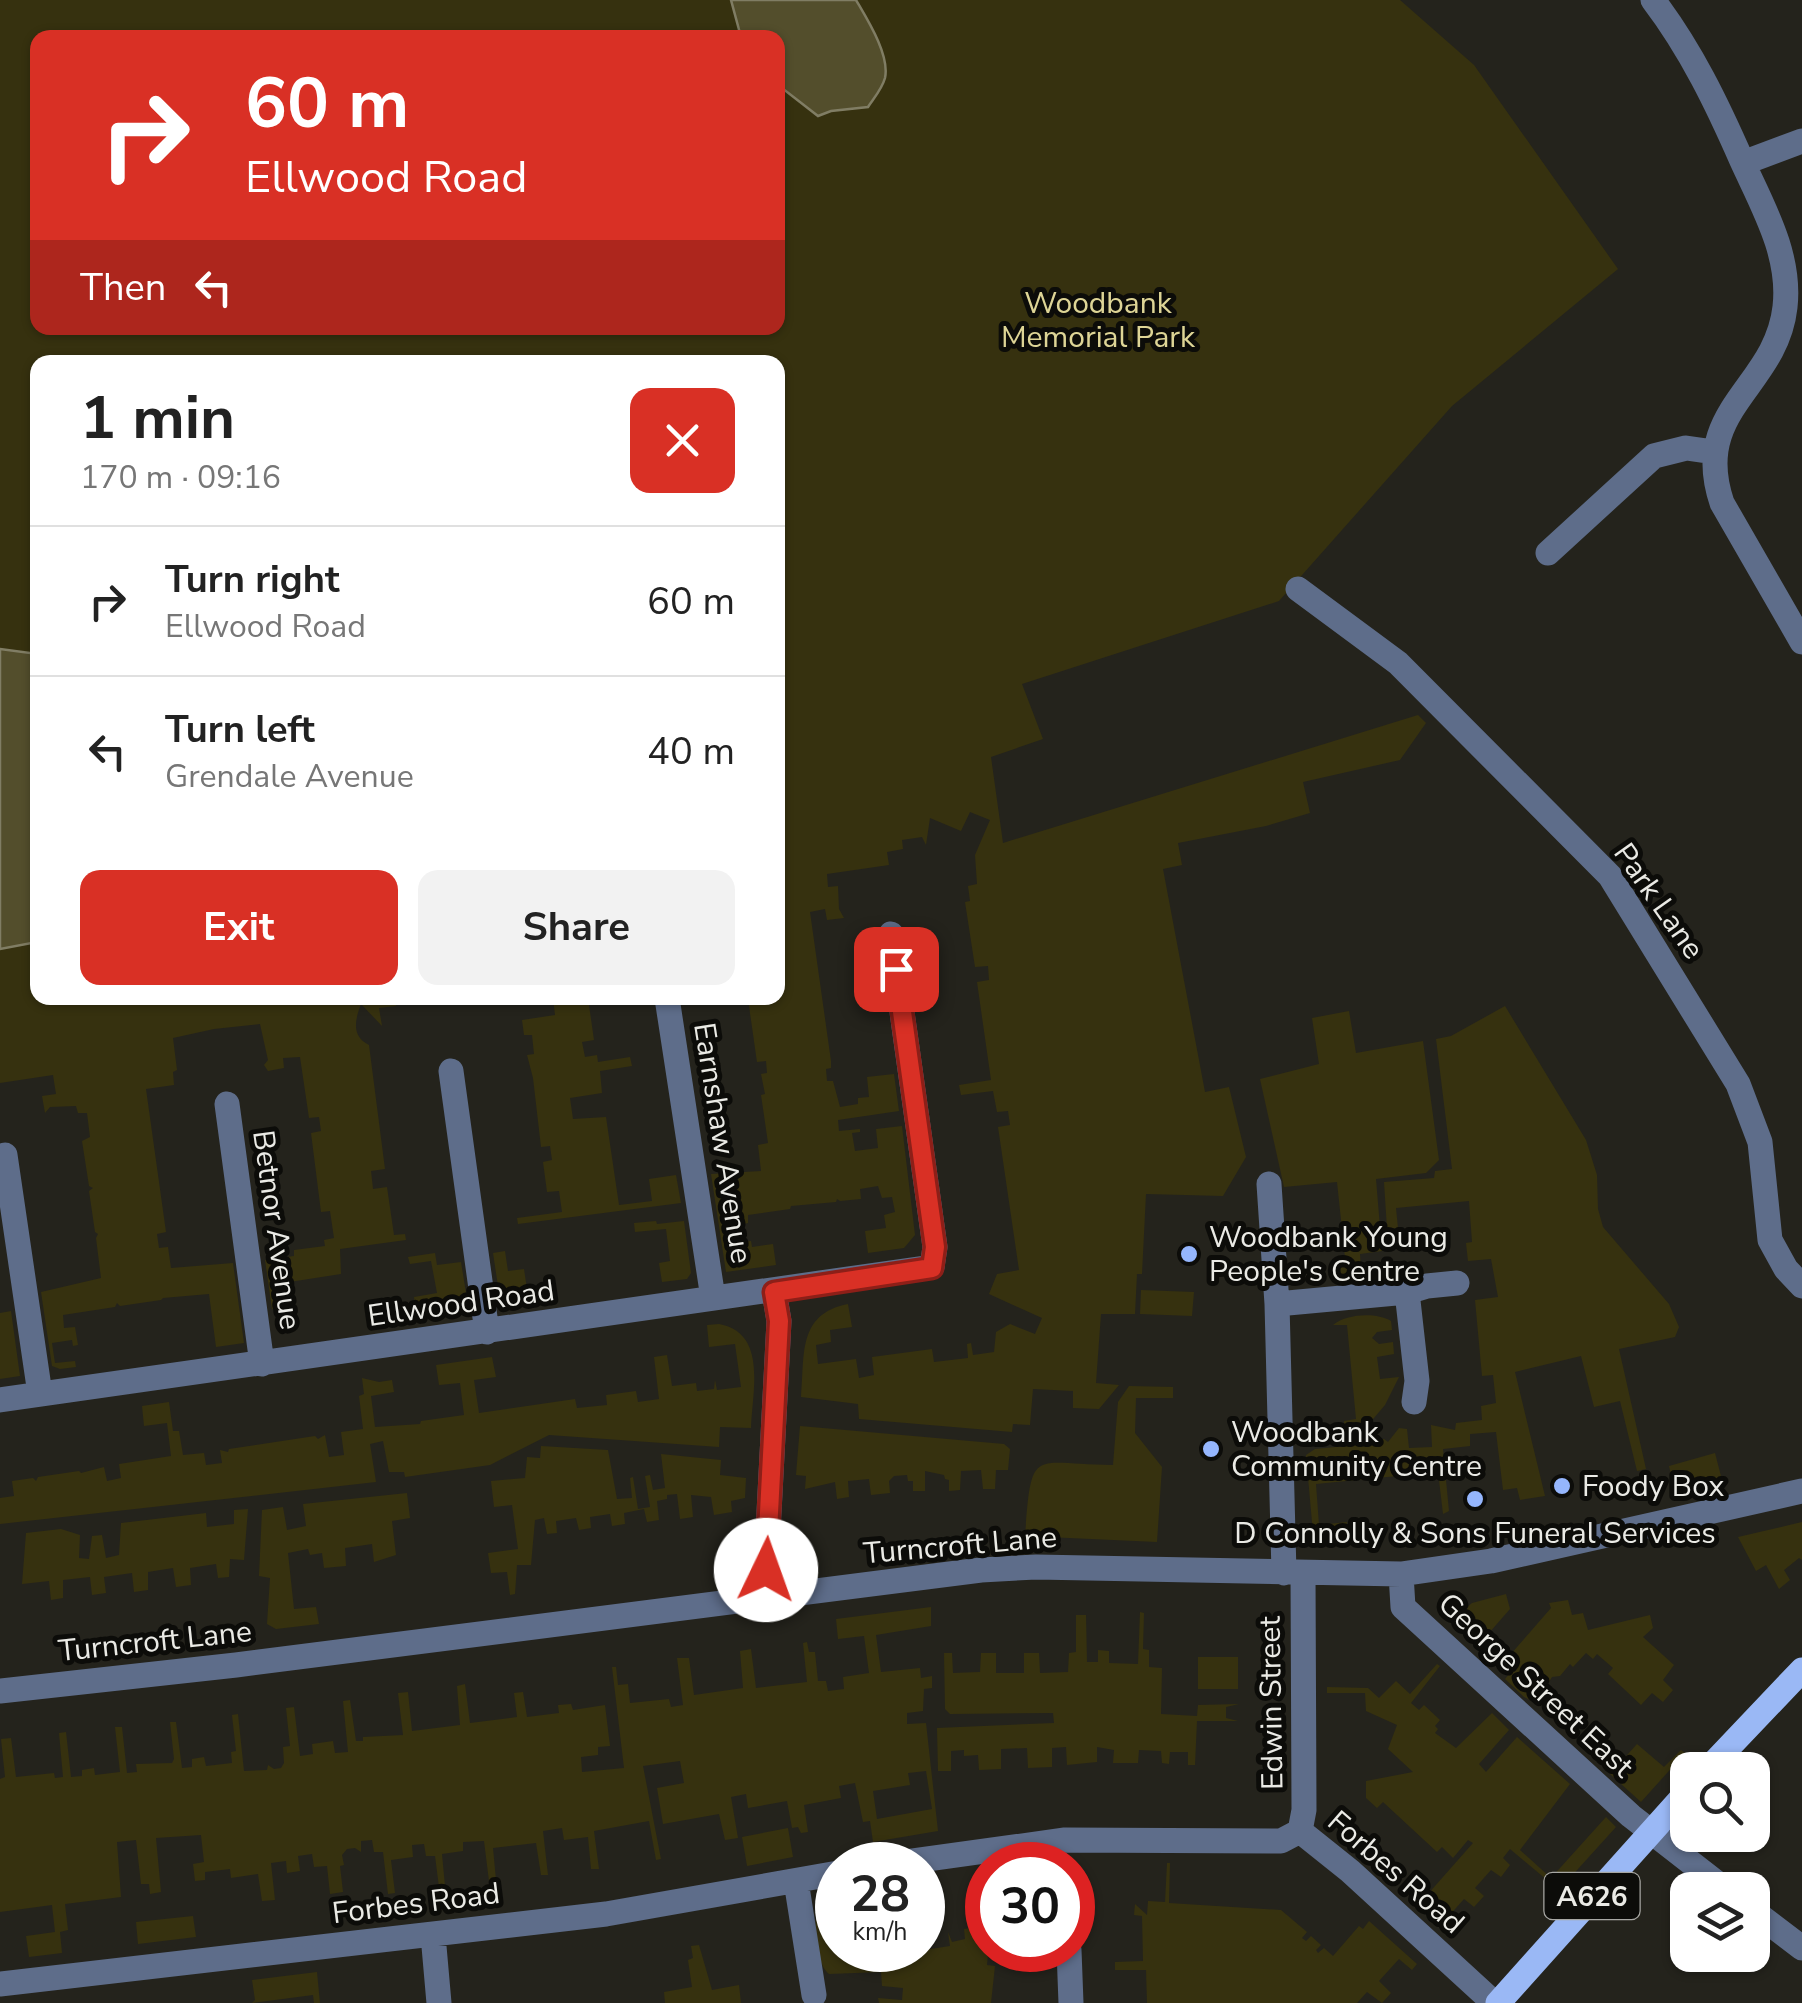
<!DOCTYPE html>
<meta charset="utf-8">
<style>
:root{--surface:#fff;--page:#f2f2f2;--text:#222;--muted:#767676;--line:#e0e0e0;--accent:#d93025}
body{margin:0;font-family:"Nunito Sans",sans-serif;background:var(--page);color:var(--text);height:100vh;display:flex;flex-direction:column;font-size:38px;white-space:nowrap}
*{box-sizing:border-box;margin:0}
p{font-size:32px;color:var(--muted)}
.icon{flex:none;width:55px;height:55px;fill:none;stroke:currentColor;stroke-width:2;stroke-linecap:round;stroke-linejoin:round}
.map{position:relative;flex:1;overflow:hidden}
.drawer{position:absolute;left:30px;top:355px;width:755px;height:650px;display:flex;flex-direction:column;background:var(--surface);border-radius:20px;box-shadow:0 2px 8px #0004}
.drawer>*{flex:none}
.guide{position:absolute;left:30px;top:30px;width:755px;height:305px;border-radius:20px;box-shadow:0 2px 8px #0004;background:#d93025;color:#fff;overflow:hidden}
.tools{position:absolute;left:1670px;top:1752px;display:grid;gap:20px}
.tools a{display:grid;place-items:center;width:100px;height:100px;border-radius:20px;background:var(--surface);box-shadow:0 2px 8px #0004;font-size:50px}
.speed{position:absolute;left:815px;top:1842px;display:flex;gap:20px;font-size:50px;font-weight:700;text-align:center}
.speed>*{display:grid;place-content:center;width:130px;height:130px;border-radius:50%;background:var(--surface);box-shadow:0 2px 8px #0004;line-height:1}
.speed small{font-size:25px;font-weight:400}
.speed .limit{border:15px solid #d22;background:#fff;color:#111}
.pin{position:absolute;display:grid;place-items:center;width:85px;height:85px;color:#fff;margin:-42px;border-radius:20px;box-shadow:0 5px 15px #0006}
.me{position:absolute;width:110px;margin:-55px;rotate:3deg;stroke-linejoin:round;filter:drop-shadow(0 0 8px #0008)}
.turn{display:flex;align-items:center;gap:35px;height:210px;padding:0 50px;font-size:45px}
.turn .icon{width:130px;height:130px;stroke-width:2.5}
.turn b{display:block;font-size:70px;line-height:85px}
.then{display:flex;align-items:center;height:95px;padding:0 50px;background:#0003;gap:20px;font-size:38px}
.round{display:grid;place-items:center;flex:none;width:105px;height:105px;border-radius:20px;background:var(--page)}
.headline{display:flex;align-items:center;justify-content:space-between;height:170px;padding:0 50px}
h1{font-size:60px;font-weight:700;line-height:75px}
.button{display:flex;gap:20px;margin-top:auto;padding:20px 50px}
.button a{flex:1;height:115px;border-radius:20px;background:var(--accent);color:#fff;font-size:40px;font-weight:700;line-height:115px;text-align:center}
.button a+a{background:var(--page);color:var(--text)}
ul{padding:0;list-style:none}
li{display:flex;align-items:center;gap:30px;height:150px;padding:0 50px;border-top:2px solid var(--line)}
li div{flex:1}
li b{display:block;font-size:38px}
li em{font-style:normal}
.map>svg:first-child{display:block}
.green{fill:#36310f;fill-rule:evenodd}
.water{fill:#534e2c;stroke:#807d64;stroke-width:2.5}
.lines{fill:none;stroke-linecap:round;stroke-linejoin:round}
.minor{stroke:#5e6d8a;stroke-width:25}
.major{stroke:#9ab8f5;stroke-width:25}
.route-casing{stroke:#8d1f18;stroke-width:25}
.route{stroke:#d93025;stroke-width:18}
.poi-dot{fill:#95b6fd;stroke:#0c0c09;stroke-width:4}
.labels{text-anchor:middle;stroke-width:10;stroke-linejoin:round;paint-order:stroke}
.shield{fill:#0c0c09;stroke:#a7a7a3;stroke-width:2.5}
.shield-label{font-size:28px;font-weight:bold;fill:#eaeae5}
.park-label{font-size:30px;fill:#ded596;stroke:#0c0c09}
.street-label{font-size:30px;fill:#eaeae5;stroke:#0c0c09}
.poi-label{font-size:30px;fill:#eaeae5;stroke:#0c0c09;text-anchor:start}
</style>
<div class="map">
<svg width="1802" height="2003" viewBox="0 0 1802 2003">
<rect width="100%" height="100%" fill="#24231c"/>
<path class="green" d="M0 0H1400L1474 65 1618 269 1452 406 1279 601 1022 684 1043 739 991 757 1003 843 1418 715 1426 723 1400 760 1303 782 1310 813 1266 826 1178 843 1182 865 1163 869 1205 1092 1229 1087 1246 1157 1223 1196 1146 1194 1142 1274H1137L1135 1314H1101L1096 1383 1119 1385 1099 1409 1073 1408V1391L1033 1389 1030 1425 1013 1424 1012 1432 859 1419 858 1404 801 1397C805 1355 797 1314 848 1304L852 1327 830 1330 831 1342 816 1345 818 1364 856 1359 859 1378 874 1375 872 1357 932 1349 934 1362 968 1358 967 1344 971 1343 973 1355 994 1352 996 1332 1010 1324 1035 1334 1042 1318 989 1294 997 1274 1019 1270 998 1127 1010 1125 1008 1111 997 1112 993 1091 961 1095 959 1085 991 1080 977 982 989 980 988 966 975 967 965 902 970 901 968 886 977 884 975 855 990 820 970 812 961 831 930 818 926 845 922 837 902 840 903 849 887 852 889 865 827 874 828 887 838 886 839 909 844 918 827 920 825 909 810 912 831 1061V1068L826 1069 827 1081H833L840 1107 858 1104V1098L869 1097 867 1077 894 1074 899 1111 838 1120 839 1131 860 1129V1132L852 1133 855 1151 878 1148 876 1129 902 1126 915 1235 904 1248 868 1253 865 1231 886 1228 884 1215 895 1212 892 1197 882 1198 878 1186 860 1189 861 1199 840 1201 837 1199 836 1202 791 1206 790 1209 748 1215V1223L740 1225 742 1242 751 1241 752 1247 773 1244 776 1265 726 1272 711 1174 761 1171 758 1145 768 1143 761 1095 765 1094 761 1074 767 1073 766 1061 757 1062 748 999 778 998 779 965 778 362H38V998H355L358 1000 361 998H395L396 1006 379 1008 382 1026 361 1004C355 1020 351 1036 369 1045L385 1169 371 1171 373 1189 387 1187 394 1235 405 1234 406 1240 340 1249 341 1274 283 1283 286 1307 272 1309 265 1260 294 1256V1250L325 1246 324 1240 334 1238 330 1211 321 1212 311 1133 321 1131 319 1117 309 1118 300 1057 283 1058 284 1068 268 1071 264 1065 268 1060 260 1024 214 1029 173 1038 177 1070 173 1072 174 1085 146 1089 166 1232 157 1234 159 1248 168 1247 171 1268 233 1263 244 1343 216 1347 209 1294 163 1298 161 1300 120 1306 117 1303 115 1307 63 1315 64 1328 75 1327 78 1345 73 1346 72 1340 52 1343 55 1363 75 1361 76 1367 60 1369 52 1366 41 1292 101 1278 96 1238 98 1234 95 1232 89 1191 93 1188 89 1186 82 1141 90 1137 87 1113H78L76 1106 50 1107 45 1113 42 1096 56 1094 53 1075 0 1083ZM38 38H778V328H38Z
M553 998H588L594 1040 582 1042 585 1057 597 1055 598 1062 630 1057 632 1066 600 1071 602 1093 570 1098 573 1119 606 1117 619 1205 652 1201 649 1179 676 1175 681 1203 518 1224 517 1218 562 1212 559 1191 547 1192 543 1162 552 1160 550 1146 541 1147 533 1078 527 1055 534 1054 532 1035H524L522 1020 555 1015Z
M1505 1006 1586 1140 1597 1175 1598 1209 1603 1227 1669 1304 1679 1327 1675 1337 1619 1349 1646 1469 1637 1471 1620 1401 1594 1407 1581 1356 1515 1372 1545 1496 1520 1500 1517 1488 1503 1490 1496 1432 1470 1434V1446L1443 1449 1449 1511 1443 1514 1438 1472 1316 1484 1319 1525 1347 1522V1529L1313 1533 1306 1455 1315 1449 1346 1446 1344 1421 1356 1419 1347 1325H1333C1346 1314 1376 1312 1391 1321L1392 1330 1377 1332 1372 1338 1379 1344 1393 1342 1394 1354 1377 1357 1380 1379 1399 1377 1385 1405 1368 1425 1373 1431 1374 1440 1384 1439 1388 1442 1399 1428 1407 1429 1409 1448 1432 1447 1431 1425 1455 1430 1456 1423 1482 1420 1481 1406 1496 1403 1493 1375 1482 1376 1475 1300 1498 1297 1491 1259 1468 1261 1466 1243 1472 1242 1469 1201 1396 1208 1398 1228 1387 1229 1384 1182 1434 1178 1435 1171 1452 1169 1436 1039 1451 1036Z
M1349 1011 1356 1053 1423 1041 1439 1160 1426 1173 1376 1179 1382 1251 1360 1254 1361 1269 1357 1276 1334 1278 1333 1268 1346 1267 1337 1182 1284 1187 1260 1079 1319 1064 1312 1018Z
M656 1221 657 1224 684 1221 691 1273 687 1279 662 1282 659 1263 670 1261 666 1229 635 1232 634 1223Z
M505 1251 508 1271 524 1269 529 1302 501 1306 493 1253Z
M435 1253 437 1265 461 1262 468 1305 466 1310 417 1317 414 1297 437 1293 431 1261 410 1264 408 1257Z
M1141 1290 1194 1292 1192 1316 1140 1314Z
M11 1311 20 1376 0 1379V1313Z
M719 1324C768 1333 752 1392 751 1428L720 1427 719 1447 549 1435 490 1465 405 1477 404 1472H389L383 1441 370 1444 376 1482 0 1524V1498L14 1496 12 1481 33 1478 36 1481 38 1477 79 1471 81 1473 104 1467 107 1481 121 1478 119 1464 171 1456 167 1423 144 1426 142 1406 169 1402 173 1431H179L183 1455 204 1453 206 1465 222 1463 220 1450 228 1452 229 1449 315 1436 318 1439 325 1435 329 1457 344 1455 341 1432 363 1429 359 1396 364 1394 362 1378 379 1382 392 1380 394 1392 371 1396 375 1427 420 1424 421 1421 464 1415 460 1383 439 1385 436 1365 492 1357 496 1377 474 1380 479 1413 575 1399 577 1408 607 1405 606 1395 636 1391 638 1402 659 1399 654 1357 667 1355 672 1386 696 1383 697 1391 714 1389 715 1380 717 1390 741 1387 735 1344 709 1347 707 1325Z
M1129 1386 1173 1387V1398H1136L1135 1433 1162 1467 1157 1542 1025 1536C1032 1445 1031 1464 1113 1465L1118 1402Z
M800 1426 1004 1444 1010 1449 1008 1470H996L995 1489H983L981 1470 961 1471 960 1490 949 1491V1480L945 1479 944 1475 925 1471V1491H913V1481H908L907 1475 894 1476 889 1481 890 1493 871 1495 869 1479 848 1481 849 1497 837 1499 835 1482 805 1489 806 1476 796 1475Z
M541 1446 608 1450 617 1499 632 1498 630 1478 633 1477 638 1509 650 1507 645 1476 650 1475 653 1490 665 1488 661 1454 721 1460 720 1475 746 1478 745 1498 731 1501 732 1512 714 1515 711 1497 691 1495 693 1517 680 1519 677 1494 667 1495V1499L657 1501 659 1520 647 1522 644 1509 624 1513 625 1524 612 1526 610 1514 590 1517 591 1528 579 1530 576 1518 556 1521 557 1533 547 1534 544 1518 535 1520 531 1565H517L515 1594 510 1595 507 1572 491 1573 488 1553 518 1549 512 1505 494 1507 491 1481 525 1478 527 1457 540 1458Z
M1715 1453 1722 1480 1675 1492 1669 1466Z
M407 1493 410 1518 392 1521 396 1555 374 1562 372 1544 345 1548 346 1566 324 1568 322 1553 310 1555 308 1549 288 1553 294 1609 316 1607 319 1624 276 1629 267 1624 270 1578 259 1576 262 1510 283 1507 287 1530 306 1526 303 1504Z
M248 1509 244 1560 230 1559 229 1577 218 1578 216 1564 190 1568 191 1585 176 1587 173 1568 148 1572V1590L134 1592 132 1573 104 1577 106 1593 92 1595 90 1577 63 1580V1598L51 1600 49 1581 22 1584 26 1533 61 1529 80 1535 79 1558 89 1559 92 1536 102 1535 106 1558 119 1555 121 1523 206 1513 207 1527 234 1524V1510Z
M1802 1522V1560L1799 1558 1784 1570 1790 1580 1779 1589 1766 1565 1756 1571 1738 1537Z
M1506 1594 1510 1609 1489 1633 1462 1611 1472 1603Z
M1568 1600 1572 1615 1583 1613 1588 1630 1650 1615 1653 1628 1643 1637 1674 1665 1663 1680 1673 1690 1663 1702 1652 1693 1641 1705 1608 1674 1613 1668 1597 1654 1593 1659 1586 1653 1573 1667 1570 1664 1560 1676 1552 1677 1536 1703 1524 1697 1505 1679 1519 1662 1510 1655 1551 1608 1549 1603Z
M931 1607V1626L876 1635 881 1672 920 1668 921 1678 932 1676V1688L924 1689 923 1711 907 1713V1724L926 1723 938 1831 873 1842 870 1821 863 1822 855 1783 839 1786 841 1798 804 1805 808 1832 801 1833 798 1827 792 1828 787 1801 748 1808 746 1794 731 1797 738 1838 725 1840 719 1814 663 1824 657 1788 684 1783 680 1761 643 1766 661 1859 656 1860 649 1821 594 1831 599 1869H591L588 1837 564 1840 562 1828 543 1831 548 1875H541L536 1843 493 1848 496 1880 489 1881 484 1841 463 1842V1851L442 1854 445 1886 439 1887 435 1856H426L424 1844 412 1845 413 1857 391 1860 395 1893 388 1894 383 1852H374L372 1840 361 1841V1852L355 1848 347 1849 342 1855 344 1865 340 1866 343 1892 330 1894 327 1866 314 1867 312 1854 298 1856 300 1871 287 1873 286 1861 271 1863 275 1900 262 1901 258 1874 231 1878 230 1869 205 1872V1880L195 1881 193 1864 204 1862 201 1835 156 1838 161 1892 150 1894 149 1884H141L136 1840 117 1842 121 1897 65 1904 68 1930 60 1932 62 1953 29 1957 26 1936 55 1932 52 1905 0 1912V1779L5 1777 1 1739 11 1738 16 1777 54 1773 55 1778 63 1777 59 1733 66 1732 71 1777 82 1776V1770L94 1768 95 1775 120 1772 115 1727H122L127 1773 137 1772 136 1764 172 1763 174 1759 170 1722H176L182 1768 192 1767V1759L204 1757 206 1766 232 1763 231 1752 236 1751 232 1715 238 1714 244 1771 267 1770 268 1765 274 1769 281 1768 284 1763 283 1747 290 1746 286 1708 294 1707 300 1756 313 1754 312 1744 333 1741 335 1753 348 1752 343 1701 350 1700 356 1741H363V1737L403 1735 398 1693 408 1692 412 1731 460 1725 457 1686 465 1684 470 1723 517 1717 514 1693 523 1692 527 1717 559 1713 558 1705 571 1704 573 1710 605 1705 610 1746 598 1747V1755L581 1757 582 1772 624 1768 612 1667H616L618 1685 628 1684 630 1703 669 1699 671 1707 683 1705 677 1658H689L694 1695 743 1688 740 1651 751 1649 756 1688 807 1682 803 1643 807 1642 809 1652H815L818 1681H826L828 1691 844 1689 843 1677 869 1673 864 1636 838 1639 836 1619ZM926 1771 932 1809 877 1819 873 1791 910 1785 908 1773Z
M1140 1612 1144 1613 1143 1649 1149 1650V1667L1162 1668 1161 1714 1197 1716 1198 1705 1239 1704 1226 1707V1718L1238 1721H1197L1195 1765H1188V1752H1170L1169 1764 1162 1763 1161 1751 1139 1750 1138 1763H1113L1114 1750 1097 1747V1762L1067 1765 1066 1747 1052 1748V1767L1028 1768 1027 1748 1001 1749V1769L979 1770 978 1755 964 1756V1750L951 1751V1771H938L937 1728 1054 1723 1053 1713 950 1714 945 1709 944 1653H952L953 1673 980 1672 981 1653H996V1673H1024V1653H1039L1040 1673 1068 1672 1069 1653 1076 1652V1615H1086L1087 1662H1098V1650L1109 1651V1663L1138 1664Z
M1198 1657H1238V1689H1198Z
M1437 1664 1440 1666 1411 1703 1419 1710 1424 1705 1440 1720 1435 1726 1438 1729 1435 1733 1456 1748 1492 1713 1509 1730 1479 1764 1486 1772 1517 1737 1570 1784 1520 1850 1551 1878 1606 1817 1616 1827 1559 1890 1510 1849 1503 1858 1510 1865 1501 1877 1491 1870 1475 1888 1484 1896 1474 1907 1464 1899 1448 1917 1457 1926 1451 1932 1420 1903 1473 1843 1468 1840 1453 1858 1442 1847 1437 1852 1383 1802 1377 1808 1366 1798V1781L1413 1772 1388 1749 1397 1725 1366 1711 1365 1693H1327V1687L1368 1688 1379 1698 1396 1681 1410 1694Z
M1637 1744 1664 1767 1681 1750 1685 1753 1641 1802 1610 1774Z
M788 1828 793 1857 747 1866 742 1837Z
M1167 1863H1170L1169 1903 1281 1910 1307 1932 1302 1938 1306 1941 1311 1936 1321 1945 1316 1950 1318 1953 1324 1948 1333 1956 1359 1926 1363 1929 1369 1921 1417 1964 1412 1970 1399 1959 1379 1981 1391 1993 1382 2003 1367 1992 1357 2003H1147L1146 1970H1115V1962L1143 1961 1142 1916 1134 1915 1135 1904 1147 1915 1148 1901 1165 1902Z
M837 1898 838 1950H922L923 1943 924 1950 950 1946 948 1932 952 1942 965 1939 964 1929 987 1925 988 1950H1028V1955H988L987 1965 995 1966 991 2003H879L878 1998 902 2000 903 1988 882 1986 881 1972 829 1974C817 1965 811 1927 818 1913 822 1905 830 1902 837 1898Z
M193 1916 196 1937 138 1944 136 1922Z
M699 1945 712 1990 739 1985 741 2003H665L664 1992 692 1987 688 1960 693 1958 691 1946Z
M317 1972 320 2003H314L313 1995 252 2003 255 2000 252 1980Z"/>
<path class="water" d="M731 0H856C867 19 890 55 885 78 882 89 874 98 868 107L831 111 818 116 778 85V38L741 37Z
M0 649 38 654 37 942 0 949Z"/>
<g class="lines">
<path class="minor" d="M1653 0C1691 50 1717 104 1742 161 1763 207 1791 255 1785 307 1776 388 1690 409 1722 503L1802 642
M1743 163 1802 141
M1548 553 1654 456 1686 448 1714 452
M1298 589 1398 663 1610 876 1738 1084 1760 1142 1770 1240 1786 1269 1802 1286
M667 998 713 1298
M451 1071 487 1332
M227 1104 262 1364
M5 1155 40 1394
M1269 1184 1277 1304 1284 1573
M1407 1292 1417 1381 1414 1402
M1277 1304 1407 1292 1427 1286 1457 1283
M0 1400 932 1267 935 1247 891 934
M1401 1574 1403 1607 1631 1816 1726 1890
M768 1598 766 1570 779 1321 774 1291
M0 1691 236 1665 981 1570 1036 1567 1401 1574 1491 1561 1802 1491
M1300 1831 1350 1871 1494 2003
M1300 1831 1304 1810 1303 1573
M884 1865 1065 1840 1281 1841 1300 1831
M796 1881 814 1995
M1752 1910 1802 1948
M433 1935 439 2003
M1069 1950 1071 2003
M0 1984 606 1914 838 1873"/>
<path class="major" d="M1707 1770 1802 1670
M1498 2003 1688 1791"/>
</g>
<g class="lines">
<defs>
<path id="route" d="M766 1570 779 1321 774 1292 932 1268 935 1247 896 969"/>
</defs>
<use href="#route" class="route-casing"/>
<use href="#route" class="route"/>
</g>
<g class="poi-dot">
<circle cx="1189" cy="1254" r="10"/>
<circle cx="1211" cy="1449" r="10"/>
<circle cx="1562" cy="1486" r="10"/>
<circle cx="1475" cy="1499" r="10"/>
</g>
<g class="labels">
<rect class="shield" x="1544.5" y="1873" width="95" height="46" rx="8"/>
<g class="shield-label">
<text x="1592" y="1906">A626</text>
</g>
<g class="park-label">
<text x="1098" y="313">Woodbank<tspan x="1098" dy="34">Memorial Park</tspan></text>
</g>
<g class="street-label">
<text transform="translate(1659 901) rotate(55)" y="10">Park Lane</text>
<text transform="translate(723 1143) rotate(81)" y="10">Earnshaw Avenue</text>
<text transform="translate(277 1230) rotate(82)" y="10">Betnor Avenue</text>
<text transform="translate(461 1303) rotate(-8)" y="10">Ellwood Road</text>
<text transform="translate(960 1545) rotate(-5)" y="10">Turncroft Lane</text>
<text transform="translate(155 1641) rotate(-6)" y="10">Turncroft Lane</text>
<text transform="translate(1536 1685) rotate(43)" y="10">George Street East</text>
<text transform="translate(1271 1703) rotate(-91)" y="10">Edwin Street</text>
<text transform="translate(1396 1872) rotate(41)" y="10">Forbes Road</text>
<text transform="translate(416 1903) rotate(-7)" y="10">Forbes Road</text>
</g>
<g class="poi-label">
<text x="1209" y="1247">Woodbank Young<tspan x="1209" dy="34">People's Centre</tspan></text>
<text x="1231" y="1442">Woodbank<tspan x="1231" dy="34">Community Centre</tspan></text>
<text x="1582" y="1496">Foody Box</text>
<text x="1475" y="1543" text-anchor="middle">D Connolly &amp; Sons Funeral Services</text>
</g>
</g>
</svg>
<div class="tools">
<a><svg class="icon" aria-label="search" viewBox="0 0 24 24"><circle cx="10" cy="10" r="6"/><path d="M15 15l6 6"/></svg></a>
<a><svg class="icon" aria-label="layers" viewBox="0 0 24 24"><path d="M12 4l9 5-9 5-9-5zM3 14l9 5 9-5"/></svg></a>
</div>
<div class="speed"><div>28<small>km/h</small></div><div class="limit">30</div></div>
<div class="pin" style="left:896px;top:969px;background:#d93025"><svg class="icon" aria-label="arrive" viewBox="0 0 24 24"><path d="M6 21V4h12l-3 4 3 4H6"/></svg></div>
<svg class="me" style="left:766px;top:1570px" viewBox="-20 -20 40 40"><circle r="19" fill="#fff"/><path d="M0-13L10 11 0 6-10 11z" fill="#d93025"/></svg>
<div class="guide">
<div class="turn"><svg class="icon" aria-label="right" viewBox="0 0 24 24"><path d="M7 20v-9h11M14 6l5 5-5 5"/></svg><div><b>60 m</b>Ellwood Road</div></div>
<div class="then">Then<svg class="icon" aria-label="left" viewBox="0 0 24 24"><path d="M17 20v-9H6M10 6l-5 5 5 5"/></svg></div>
</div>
<section class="drawer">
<div class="headline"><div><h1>1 min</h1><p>170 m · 09:16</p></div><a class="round" style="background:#d93025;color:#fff"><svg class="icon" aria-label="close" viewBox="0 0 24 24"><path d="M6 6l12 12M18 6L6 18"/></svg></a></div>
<ul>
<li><svg class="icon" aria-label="right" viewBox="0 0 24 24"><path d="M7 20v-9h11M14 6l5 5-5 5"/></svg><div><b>Turn right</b><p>Ellwood Road</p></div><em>60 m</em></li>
<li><svg class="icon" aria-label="left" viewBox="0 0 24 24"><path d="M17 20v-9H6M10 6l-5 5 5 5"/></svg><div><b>Turn left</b><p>Grendale Avenue</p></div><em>40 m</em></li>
</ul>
<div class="button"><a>Exit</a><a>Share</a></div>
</section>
</div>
